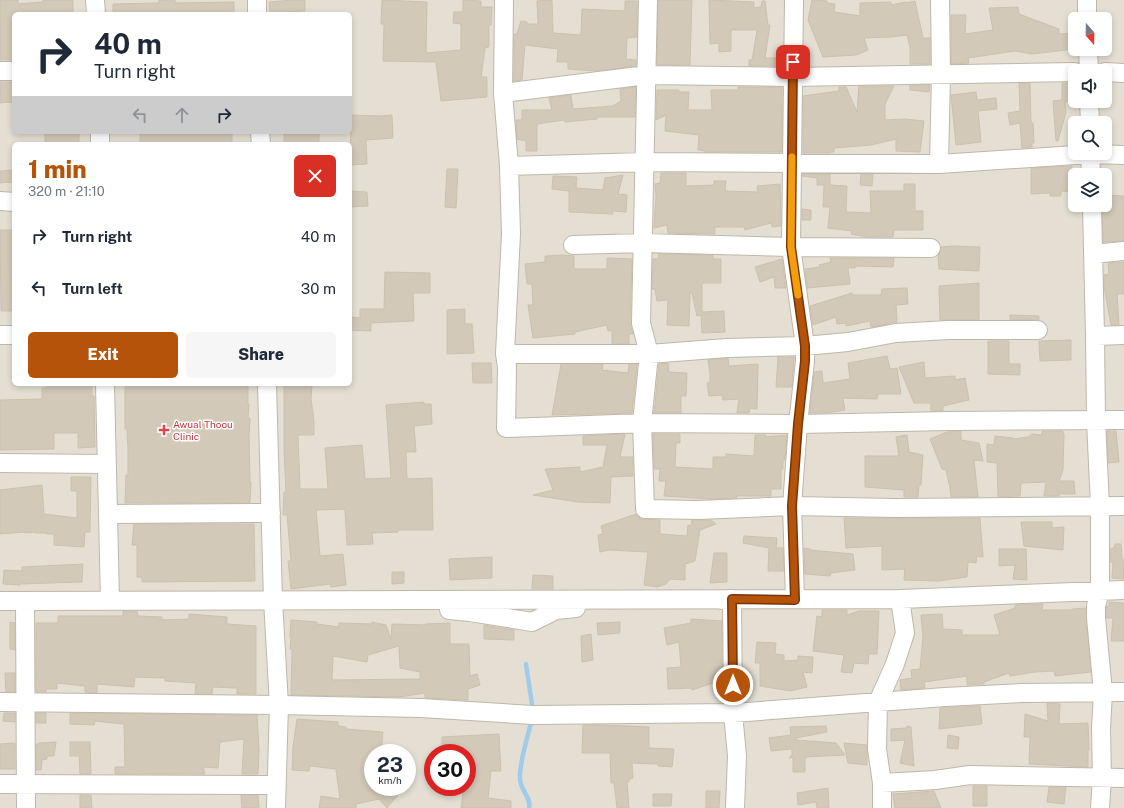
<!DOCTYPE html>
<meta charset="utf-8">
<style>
:root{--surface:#fff;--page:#f6f6f7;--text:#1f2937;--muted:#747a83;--accent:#b45309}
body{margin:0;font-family:"Public Sans",sans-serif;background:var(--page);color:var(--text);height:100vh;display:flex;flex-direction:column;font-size:15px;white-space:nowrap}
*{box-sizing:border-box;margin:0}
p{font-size:13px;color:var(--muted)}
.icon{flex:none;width:22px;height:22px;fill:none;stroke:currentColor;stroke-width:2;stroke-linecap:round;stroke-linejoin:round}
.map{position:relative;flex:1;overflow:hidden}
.panel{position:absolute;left:12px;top:142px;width:340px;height:244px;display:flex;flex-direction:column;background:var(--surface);border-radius:6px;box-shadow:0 2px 6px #0003}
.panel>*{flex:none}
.banner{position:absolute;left:12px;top:12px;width:340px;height:122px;border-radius:6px;box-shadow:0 2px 6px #0003;background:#fff;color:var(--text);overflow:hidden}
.needle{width:26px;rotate:160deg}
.buttons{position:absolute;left:1068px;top:12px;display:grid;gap:8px}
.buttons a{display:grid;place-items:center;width:44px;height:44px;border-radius:6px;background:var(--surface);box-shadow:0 2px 6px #0003;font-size:20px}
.speed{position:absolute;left:364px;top:744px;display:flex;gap:8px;font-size:20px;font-weight:700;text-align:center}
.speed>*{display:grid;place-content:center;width:52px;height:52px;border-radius:50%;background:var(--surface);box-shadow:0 2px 6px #0003;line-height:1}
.speed small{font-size:10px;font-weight:400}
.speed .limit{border:6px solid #d22;background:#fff;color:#111}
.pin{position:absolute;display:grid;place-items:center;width:34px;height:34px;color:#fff;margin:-17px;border-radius:8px;box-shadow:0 2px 6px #0006}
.me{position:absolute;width:44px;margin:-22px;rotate:0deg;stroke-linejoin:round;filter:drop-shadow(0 0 3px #0008)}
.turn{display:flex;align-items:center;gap:14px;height:84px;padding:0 16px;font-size:18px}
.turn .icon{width:52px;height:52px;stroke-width:2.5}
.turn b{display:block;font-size:28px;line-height:34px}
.lanes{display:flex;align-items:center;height:38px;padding:0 16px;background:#0003;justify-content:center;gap:20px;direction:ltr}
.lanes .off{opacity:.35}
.round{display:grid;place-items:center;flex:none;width:42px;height:42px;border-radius:6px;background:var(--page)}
.overview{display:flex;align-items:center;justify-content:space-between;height:68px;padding:0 16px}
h1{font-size:24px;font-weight:800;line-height:30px;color:var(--accent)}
.primary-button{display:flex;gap:8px;margin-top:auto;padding:8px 16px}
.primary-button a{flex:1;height:46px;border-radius:6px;background:var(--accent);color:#fff;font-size:16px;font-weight:800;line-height:46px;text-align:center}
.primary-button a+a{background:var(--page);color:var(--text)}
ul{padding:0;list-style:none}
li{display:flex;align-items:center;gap:12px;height:52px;padding:0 16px}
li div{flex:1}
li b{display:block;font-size:15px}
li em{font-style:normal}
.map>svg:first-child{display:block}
.residential{fill:#e4dfd2;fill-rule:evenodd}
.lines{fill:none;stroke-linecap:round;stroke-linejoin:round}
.stream{stroke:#a1cbeb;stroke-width:4.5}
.building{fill:#d2c9b9;stroke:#ccc1ad;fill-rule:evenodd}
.minor-casing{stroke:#beb8aa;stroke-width:20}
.minor{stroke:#fff;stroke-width:18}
.route-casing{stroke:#753606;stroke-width:10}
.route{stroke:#b45309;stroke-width:7}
.slow{stroke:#f59e0b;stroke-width:7}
.health-dot{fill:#e0444e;stroke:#fff;stroke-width:1.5}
.labels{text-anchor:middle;stroke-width:3;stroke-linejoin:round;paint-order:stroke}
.health-label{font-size:10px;fill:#be3a42;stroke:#fff;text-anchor:start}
</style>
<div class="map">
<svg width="1124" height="808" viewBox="0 0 1124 808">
<rect width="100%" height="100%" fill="#f1ede3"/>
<path class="residential" d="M0 0H1124V808H0ZM14 14H350V132H14ZM1075 19H1105V49H1075ZM1075 71H1105V101H1075ZM1075 123H1105V153H1075ZM14 144H350V384H14ZM1075 175H1105V205H1075ZM373 753H407V787H373ZM433 753H467V787H433Z"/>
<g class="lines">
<path class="stream" d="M526 664 533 711
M529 808C532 800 521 790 520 780 519 762 528 736 532 719"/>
</g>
<path class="building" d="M0 0H18V4L43 2V0H73V14H14V60H0Z
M159 0H175V3L234 2V14H113V4L159 3Z
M293 0H305V11L287 12V14H270L269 2Z
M382 0 427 2 426 53 461 50V24L453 23 454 12H463V0L481 1V7H492L491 25H489V47L485 48 481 77H487V97L441 101 436 62 383 61 384 24H381Z
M552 0 553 33 581 35 582 9 625 11V1H637V37L627 38 626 59 636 60V66L596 71 568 69V62H557L558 49 525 45 522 80 514 81V34H517L521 21 527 22V24H538L537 1Z
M658 0H692L690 65H657Z
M709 0 754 2V8L761 7 762 1H765L768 25H770L765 58H783V66H749V60H752L757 30H731V51L719 52V43L710 44Z
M812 0 827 1V3L835 4 834 12 860 16V3L891 2V5L906 2V3L915 1 923 38H930V64H910V47L907 35 891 37 864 38 868 50 856 55 823 57 808 20Z
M1018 7 1019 14 1059 29V34L1075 33V49L1032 54 1015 51 968 58 969 63 951 64V15H966L965 34 993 30 989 8Z
M0 82H14V102L0 103Z
M1019 83H1030L1031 123H1033L1034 143H1032V147L1022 148 1020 123 1010 125 1008 113 1020 111Z
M1062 83H1073V102L1065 101 1066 112 1058 141H1056L1053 101 1062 100Z
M910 85H930L929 92 910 90Z
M859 86H894L885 104V120L905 119 924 121 920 152 896 151V139L871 145 834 148V152H831V153H803V96L839 91V87H846L857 112Z
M636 87 635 117H597V119L565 122 564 120 537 124V151H526V141L517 139 516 120H522V110H552L549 98 571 95 573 109 613 106 621 101 620 89Z
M738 87H782V152H705V151L698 150 699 135 665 131 666 115 656 120 657 90H679V92H689L688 110H712L711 90H738Z
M976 92 977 100 996 98 997 109 978 111 981 142 956 145 951 95Z
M351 115 380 116 392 115 393 138 366 140 367 164 350 165Z
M45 132H79V144H45Z
M140 132H232V144H140Z
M284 132H319V144H284Z
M1072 166 1071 172H1075V192L1061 191V196H1050V193L1031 194V168Z
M447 169H458L456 208 445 207Z
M14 170V182L0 183V171Z
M661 173H686V186L714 185V181H726L725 191 758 192 757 186 780 184 781 226 772 227 771 223 745 230 744 227H715V234L668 233 667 225 654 228 656 196 655 184 660 183Z
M802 174H830V185L847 186 846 212 871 213 870 191H904V184H915V211H923V230H894L893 237H867L851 234 852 231 828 228 830 207H823L824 185H817V178L802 176Z
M861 174H873L872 186 860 185Z
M623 175 618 194 627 195 626 212 612 211 613 214 569 212V191L552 189 553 176 577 177 576 188 603 190 605 178Z
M350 191 367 192 368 206 350 207Z
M1105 195 1124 196V241L1103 242 1102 205H1105Z
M802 209 811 210V220H802Z
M0 230H14V275H12V299H14V311H1Z
M952 246 980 247 979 271 939 269 938 255 940 253 941 247Z
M659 254 713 255V259H721V283H702V312L724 311 725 332 702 333 701 315 697 316 692 293H690L689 326 667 325 668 300 657 301 655 289H652L653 259H658Z
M563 255 574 256V269H607V258L632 259 630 323 633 334H629V344H612V330L608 331 607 325 575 332V334L533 338 528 305H533L532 284H527L525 264 545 262V256Z
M830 258H894L893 267 855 266V268H848L850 284 807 288 805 269 820 267 819 265 831 262Z
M782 259 786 288H775L774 277 760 282 755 267Z
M1124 262V294H1117L1119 325H1111L1104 287V275L1109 274 1108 263Z
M385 272 430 273V293H413L414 321 371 323V331L350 330V317L360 318V309H384Z
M979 283V320H940L939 286Z
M907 288 908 304 896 305 897 322 871 327 870 321 846 326V323L837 324 836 317 813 325 810 306 852 293V295H881L882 289Z
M465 309V324H472L474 353 447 354V310Z
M1010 315 1039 316V320H1010Z
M1071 340V360L1040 361 1039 341Z
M988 341H1009V364H1020V375L988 374Z
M887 356 890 369 897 368 901 394H878L877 399 843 398 845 410 826 413H810L814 372 822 371 823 383 850 379 848 363Z
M778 357H794L792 387H776Z
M728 358 729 366 758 364 757 409 750 408 749 413H737L739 399 723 400 722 395 709 396 707 383 710 382V374L708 360Z
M924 362 925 378 955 376V380L965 378 969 400 943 406V411H931V403H914L899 367Z
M472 363H491L492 383H473Z
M668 363 669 372 687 373 686 396H681V413H654L659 364Z
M561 364H603L602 370 628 373 629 364H637L632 413 552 415Z
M47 384H92V396H94L95 447 78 448V433H54V449L0 450V400L42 399V388H47Z
M125 384H248V404H249L248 418H250L249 436 250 482H251L250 503H125L126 475H128V449L127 429H125Z
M284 384H312L311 399 314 421V435H298L300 489H328L325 448 362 445 365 479 391 478 386 405 424 402V404H431L432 424 414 426 416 452H406L407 479 432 478 433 530H398V532L372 533 373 544 347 545 345 509 316 510 320 556 343 554 346 585 331 587 330 584 291 589 288 561H291L287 515H283L284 492H286L284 450Z
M961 431V440L979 443 983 461 974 460 978 497H951L950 488 946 470 942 469 930 439 947 432Z
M1042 431H1063V433L1064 434 1063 470 1059 481H1074L1075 494H1059V496H1044L1046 482 1021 483 1020 496 998 497 997 463 987 462V444L994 445 995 436 1013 438 1014 439 1028 437 1032 434 1042 435Z
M1107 431H1116L1119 462 1108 463Z
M625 434 620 457H633V476L611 477 610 503 578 502 533 495 553 490 545 469 580 467V472L603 467 607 445H583V436Z
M653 434H680V443H676L675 467 713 469V457H726V454L754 456 755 435H766V437L787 435 785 460H783V469H781V489H771V496H736L737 498 711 499 664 496 666 481H659L660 469H654Z
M907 435 909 452 923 455 921 485H919L918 497H904V490L865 487V456H899L896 437Z
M71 477H91L90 532H85L84 547 54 545V534H47V533H35V532L25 533V532L0 534V490L42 485 44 514 77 518V491H71Z
M636 514 638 517 644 519 660 520V534L687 536 688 525 691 526 692 520H711L716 524 700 530 695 561 685 564V580L670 579 666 584 657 587 644 585 648 552 609 550 600 552 598 535 603 534 601 526Z
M844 518H980L983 557 977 556 976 563 968 562 967 577 938 581 904 580 905 569 882 570V546L846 548Z
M1021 522H1052V528L1064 527 1063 550 1024 546Z
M134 524H254L255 581 142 582V577H137V545H132Z
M744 536 777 538 776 548H783L784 571H768L769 548 743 543Z
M1115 544H1121L1122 557 1124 562H1123L1124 579 1112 578 1113 562H1110V549L1114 548Z
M804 548 810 549V550L853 554 855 570 831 573 830 576 805 574Z
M999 549H1026L1027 580 1013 579 1015 565 999 566Z
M714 553H727V582L710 583Z
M492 557V578L450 580 449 559Z
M83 564 82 582 20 584V585L3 584 4 570 22 571V567Z
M392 572H404V583L392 584Z
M533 575 553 576V589H532Z
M1109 602 1124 603V641H1111L1113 618H1106V607L1109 606Z
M1043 604 1042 610H1072V609L1086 608 1091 672 1055 676 1054 671 1035 672 1010 676 1009 673 984 682V684L967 685V676L924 682 925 688 901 690 900 680 912 678 911 670 920 669 923 637 921 615 942 614 943 629 962 630V635H1000L994 615 1015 608V605Z
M822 610H847V615L859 611H879L877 654H869L868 664 854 663 852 673 841 672 844 655 813 651 817 616 822 617Z
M123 611H137L138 616 162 617V620L189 619V614L227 617V624L256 626V694H237V688L213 687 212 694H195L196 683 165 681V678L135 677 134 687 97 684V693L85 692V686L57 683V689H46V692H36V623H58V616H123Z
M691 619 722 621V680L692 690 691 688 668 689 667 668 681 667 679 642 667 645 664 628 691 623Z
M291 620 317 622V624L339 627V623L372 624V622L386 625 391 639 392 624 425 625V624L450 623V644H469L470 676 477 674 480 685 468 689V700L425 698V693L400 697 291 695 292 649H290L291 637H290ZM399 646 400 668 420 672V679L332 680 333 656 367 662 368 655Z
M10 622 15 623V650L10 649Z
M620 622V633L598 635 597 623Z
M484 625 514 630V640L484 639Z
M591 634 593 660 582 662 581 636Z
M757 642 776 643 775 654 784 655V661L798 660V656L813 657 812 673 803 672 807 687 790 691 760 686V663H755Z
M5 673H15V692H6Z
M1047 703 1060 704 1059 724 1088 723 1089 750H1088V767L1029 764 1030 737H1024L1025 714 1048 721Z
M980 706 982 724 939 729 940 708Z
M4 713H15V722L3 721Z
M36 713H46V723H36Z
M70 713 257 715 259 751 258 774H242L244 739 220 742 218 768 203 767 205 774H115V767H125L124 724 95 721 94 725 70 724Z
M297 719 338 722V726L346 727V729L383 732 381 753H373V787H398V795L387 808 379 799 356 804V808H319L321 796 340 799 336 769 310 766 309 771 292 770 293 747Z
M583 725H606L649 727V748L674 749 672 767 658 766V764L632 763 633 778 629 779V782H627L629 808H617L614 783H611L610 753H582Z
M826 726 827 732 796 738V740L809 741V742L811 741 836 743 845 755 805 757V772H793V757L789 758 792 755V749L771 751 769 738 791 735 790 727Z
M907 726 911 727 914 766 900 763 905 740 891 741V729L907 728Z
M499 734 501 771H491L488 798 511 801V808H461L464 787H467V753H442V737Z
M948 735 959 737 958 749 947 748Z
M56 742 54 756H47V759L42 760 41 770H36V744H39V743Z
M70 742H90L91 774H80L79 756H70Z
M15 743V769H0V744Z
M844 743 867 745V765L848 763Z
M973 786H987V806H973Z
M1049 787H1066L1064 804 1047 802Z
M828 788 829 808H817L816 802 798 805 797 793Z
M706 791H720L719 808H706Z
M934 791 941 808H895L893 794Z
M653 794H672L671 806H653Z
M80 795H91L92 808H80Z
M241 795H258L259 808H242Z"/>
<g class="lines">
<defs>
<path id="minor" d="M95 0 96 14
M257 0V14
M504 0 503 93 647 75 793 77 1075 72
M648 0 641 323 649 354 642 423 645 509 699 510 792 506 896 508 1124 506
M794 0 791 247 805 346V361L798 424 792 506 795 599
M1087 0V19
M1088 49 1089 71
M0 71H14
M1105 72 1124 73
M503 93 509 166 511 234 505 354 507 367 506 428 642 423 798 424 949 421 1124 420
M1089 101 1090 123
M100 132V144
M260 132 261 144
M1090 153 1091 175
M939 164 941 74 940 0
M509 166 644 162 939 164 1090 154 1124 155
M0 201 14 202
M1092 205 1095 336 1096 421 1100 506V590L1096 606V618L1103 692 1101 728 1102 778 1100 808
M573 245 643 243 791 247 931 248
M1093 254 1124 251
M0 335H14
M1095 336 1124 335
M505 354H649L727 348 805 346 848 342 896 333 948 330H1038
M105 384 110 601
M267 384 273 600 279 705 276 808
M0 463 106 464
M108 514 271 513
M721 600 732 599 733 713 737 756 735 808
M0 601 900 599 1124 590
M25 601 26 808
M449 610 470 612 532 622 556 610 576 608
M0 702 279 705 421 708 533 715 733 713 945 697 1022 693 1124 692
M882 783 935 780 970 775 1124 778
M0 784 276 785
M882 808V783L877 749 878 702 895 664 905 633 900 599"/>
</defs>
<use href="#minor" class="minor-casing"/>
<use href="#minor" class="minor"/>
</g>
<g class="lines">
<defs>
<path id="route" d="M733 685 732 599 795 600 792 506 798 424 805 361V346L791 247 793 62"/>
</defs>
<use href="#route" class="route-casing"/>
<use href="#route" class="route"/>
<path class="slow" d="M792 157 791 247 798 295"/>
</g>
<path class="health-dot" d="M162 424h4v4h4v4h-4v4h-4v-4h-4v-4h4z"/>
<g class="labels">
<g class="health-label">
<text x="173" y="428">Awual Thoou<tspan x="173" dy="12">Clinic</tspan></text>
</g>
</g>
</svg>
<div class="buttons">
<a><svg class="needle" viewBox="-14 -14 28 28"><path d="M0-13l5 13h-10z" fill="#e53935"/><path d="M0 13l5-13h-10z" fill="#747a83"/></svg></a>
<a><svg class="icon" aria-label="sound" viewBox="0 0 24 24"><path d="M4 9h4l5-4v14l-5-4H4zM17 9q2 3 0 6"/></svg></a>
<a><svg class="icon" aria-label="search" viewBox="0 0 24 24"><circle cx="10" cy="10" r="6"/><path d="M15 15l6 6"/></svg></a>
<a><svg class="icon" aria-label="layers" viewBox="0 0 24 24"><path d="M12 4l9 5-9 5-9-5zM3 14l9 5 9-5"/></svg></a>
</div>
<div class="speed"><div>23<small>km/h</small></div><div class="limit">30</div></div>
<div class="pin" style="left:793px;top:62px;background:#d93025"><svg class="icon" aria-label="arrive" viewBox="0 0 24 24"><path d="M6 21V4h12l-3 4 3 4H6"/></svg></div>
<svg class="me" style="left:733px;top:685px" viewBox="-20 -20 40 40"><circle r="17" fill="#b45309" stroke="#fff" stroke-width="3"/><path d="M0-11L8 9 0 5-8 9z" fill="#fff"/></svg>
<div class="banner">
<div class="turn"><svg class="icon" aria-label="right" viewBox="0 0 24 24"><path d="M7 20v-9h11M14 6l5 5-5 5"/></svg><div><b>40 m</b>Turn right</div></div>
<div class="lanes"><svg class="icon off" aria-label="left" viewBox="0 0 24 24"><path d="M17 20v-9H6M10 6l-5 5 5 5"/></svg><svg class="icon off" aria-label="ahead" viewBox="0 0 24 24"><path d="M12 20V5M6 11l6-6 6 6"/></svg><svg class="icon" aria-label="right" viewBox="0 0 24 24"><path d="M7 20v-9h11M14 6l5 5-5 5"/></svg></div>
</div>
<section class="panel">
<div class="overview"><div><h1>1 min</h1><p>320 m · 21:10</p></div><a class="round" style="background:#d93025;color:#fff"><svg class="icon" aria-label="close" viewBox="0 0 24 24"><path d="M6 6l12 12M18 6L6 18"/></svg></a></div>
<ul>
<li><svg class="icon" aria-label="right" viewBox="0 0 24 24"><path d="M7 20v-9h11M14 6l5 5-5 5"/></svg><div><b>Turn right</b></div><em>40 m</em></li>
<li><svg class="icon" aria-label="left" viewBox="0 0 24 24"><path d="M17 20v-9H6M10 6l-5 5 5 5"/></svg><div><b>Turn left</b></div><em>30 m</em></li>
</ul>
<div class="primary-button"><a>Exit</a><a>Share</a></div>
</section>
</div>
